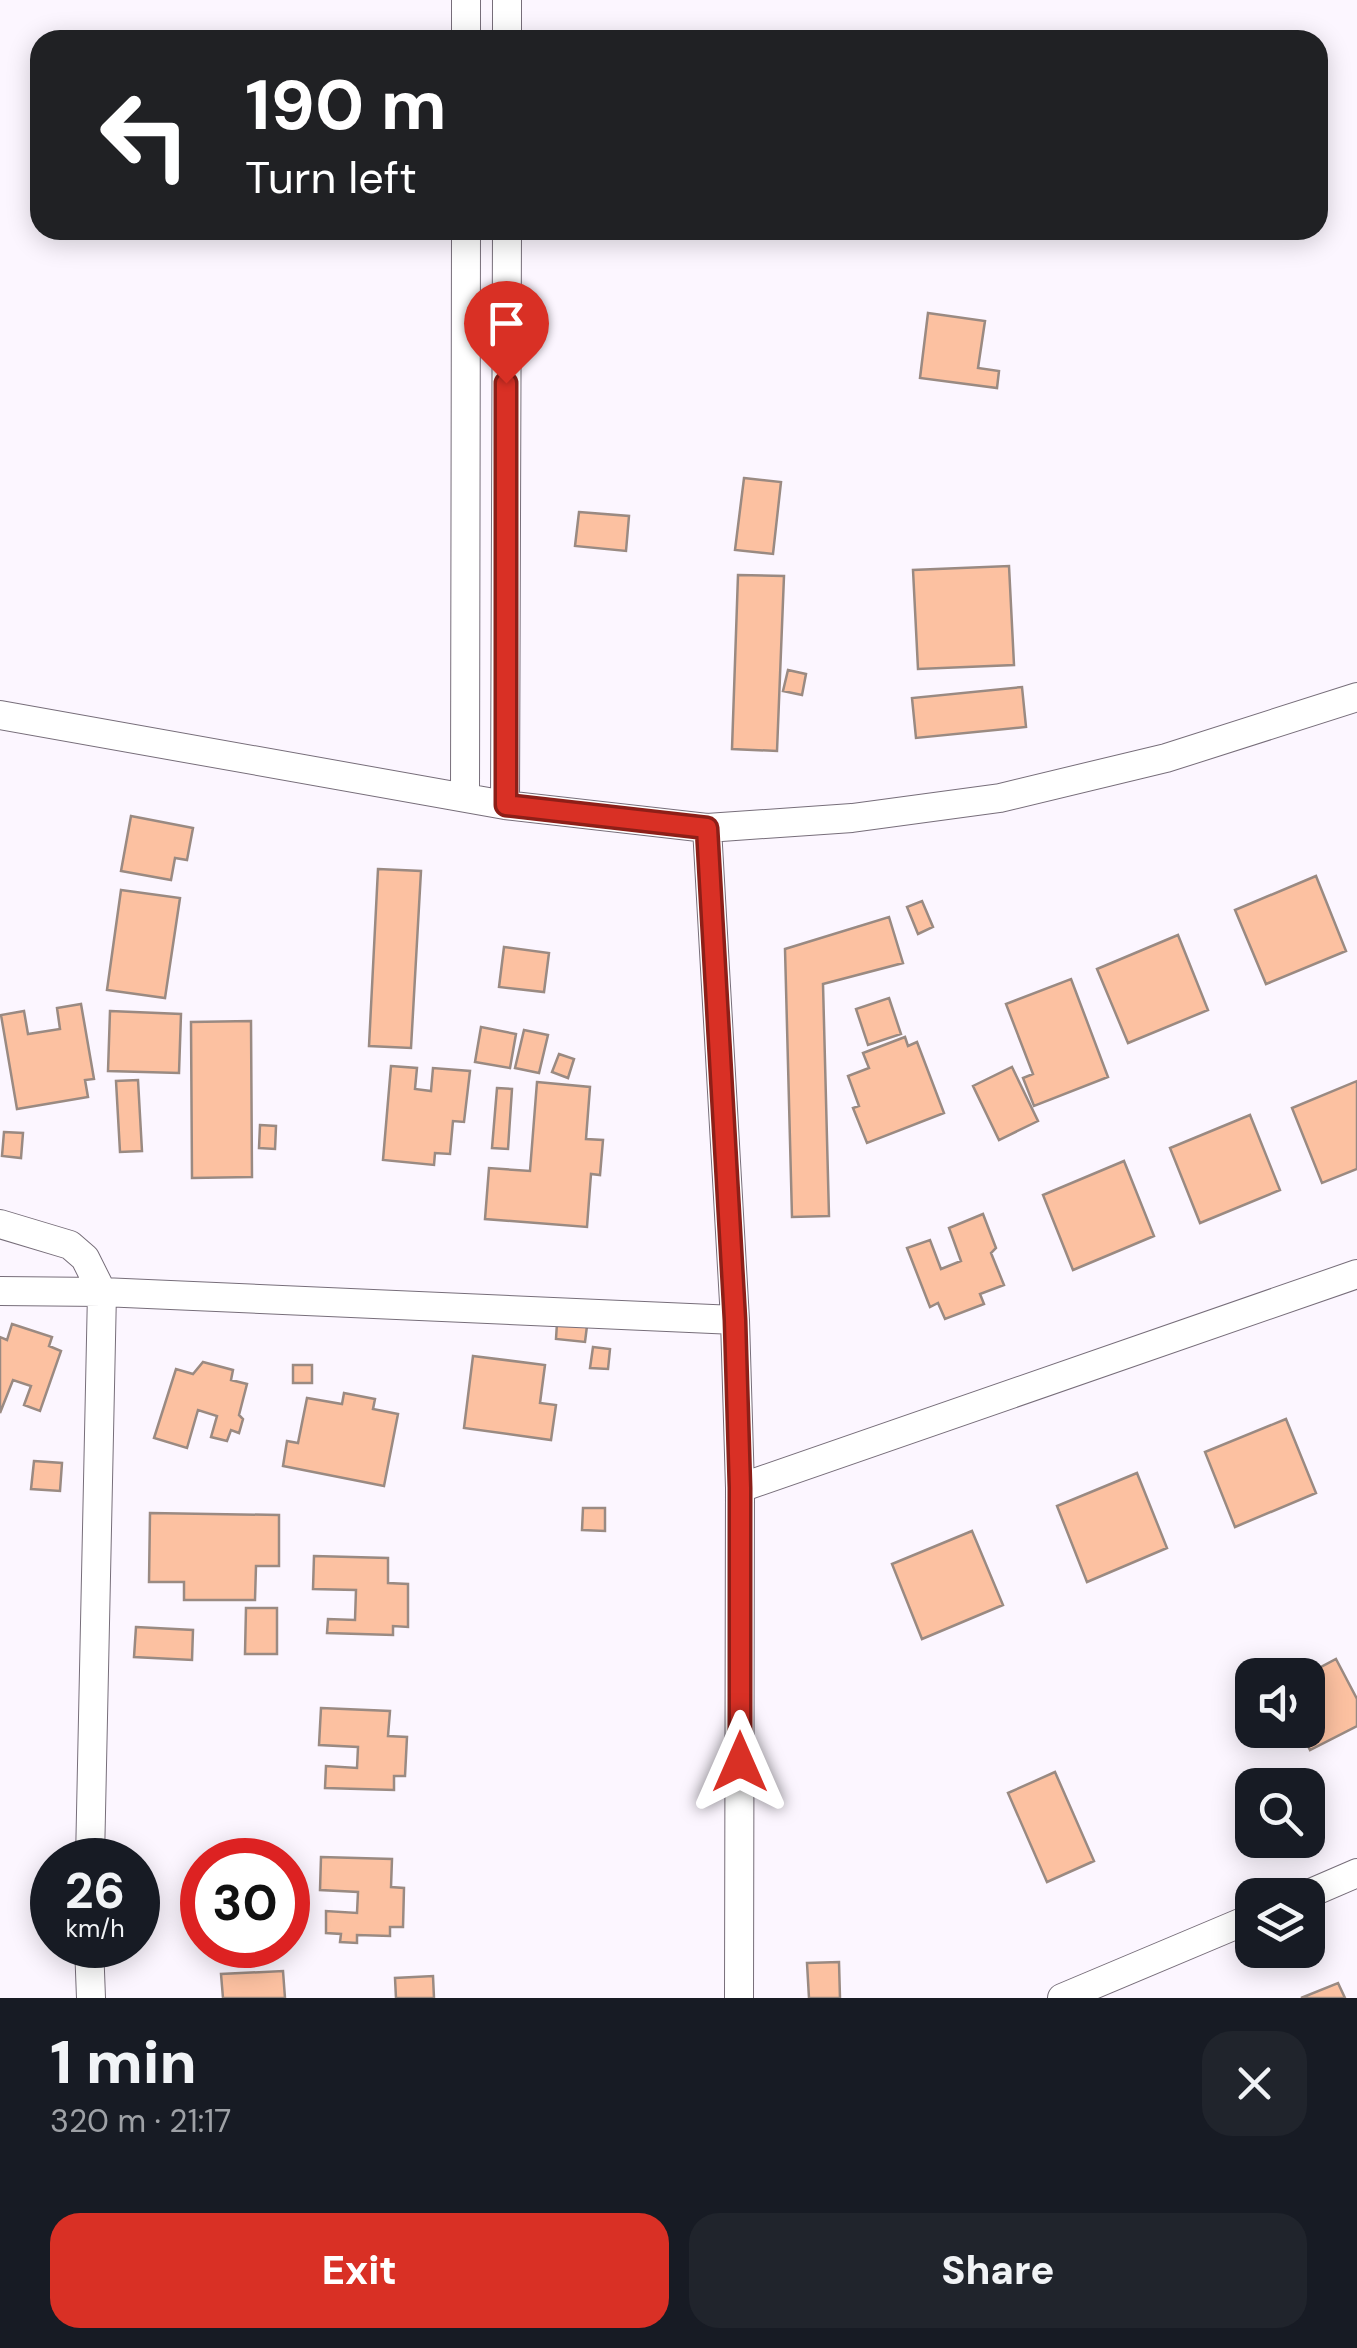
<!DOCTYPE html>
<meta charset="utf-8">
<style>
:root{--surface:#171b24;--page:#20242c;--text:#f1f3f6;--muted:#9ea1a6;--accent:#d93025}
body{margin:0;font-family:"DM Sans",sans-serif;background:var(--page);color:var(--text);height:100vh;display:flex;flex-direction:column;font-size:38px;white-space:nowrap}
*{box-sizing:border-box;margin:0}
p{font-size:32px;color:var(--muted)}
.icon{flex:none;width:55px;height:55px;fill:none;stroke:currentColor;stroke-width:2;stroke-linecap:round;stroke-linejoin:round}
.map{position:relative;height:1998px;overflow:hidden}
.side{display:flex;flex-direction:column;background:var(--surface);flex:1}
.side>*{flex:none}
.top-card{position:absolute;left:30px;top:30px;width:1298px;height:210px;border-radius:30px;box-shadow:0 5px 25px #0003;background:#202124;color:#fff;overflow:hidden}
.tools{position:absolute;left:1235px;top:1658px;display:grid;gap:20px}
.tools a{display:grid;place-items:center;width:90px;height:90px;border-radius:20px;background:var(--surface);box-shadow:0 5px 25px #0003;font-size:50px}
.speed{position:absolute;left:30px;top:1838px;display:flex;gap:20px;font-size:50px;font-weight:700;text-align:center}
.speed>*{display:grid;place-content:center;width:130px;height:130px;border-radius:50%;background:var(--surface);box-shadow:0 5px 25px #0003;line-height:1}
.speed small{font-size:25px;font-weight:400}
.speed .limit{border:15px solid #d22;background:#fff;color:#111}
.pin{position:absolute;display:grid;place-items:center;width:85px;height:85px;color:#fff;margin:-102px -42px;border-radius:50% 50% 50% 0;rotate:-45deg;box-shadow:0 0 10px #0007}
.pin .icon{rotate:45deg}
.me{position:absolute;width:110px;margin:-55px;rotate:0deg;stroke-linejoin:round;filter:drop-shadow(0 0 8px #0008)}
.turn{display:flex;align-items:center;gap:35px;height:210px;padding:0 50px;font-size:45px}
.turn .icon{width:130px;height:130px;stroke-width:2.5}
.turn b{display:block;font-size:70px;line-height:85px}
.round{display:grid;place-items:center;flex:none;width:105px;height:105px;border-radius:30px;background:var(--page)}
.headline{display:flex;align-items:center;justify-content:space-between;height:170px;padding:0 50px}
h1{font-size:60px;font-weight:800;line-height:75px}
.primary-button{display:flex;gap:20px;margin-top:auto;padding:20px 50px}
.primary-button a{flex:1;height:115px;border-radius:30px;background:var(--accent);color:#fff;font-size:40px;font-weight:800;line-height:115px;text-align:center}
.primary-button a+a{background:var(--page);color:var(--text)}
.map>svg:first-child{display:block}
.building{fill:#fcc1a1;stroke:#9a8a82;stroke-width:2.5}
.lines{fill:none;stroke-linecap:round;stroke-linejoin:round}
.street-casing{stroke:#776e7a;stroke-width:30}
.street{stroke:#fff;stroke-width:28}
.route-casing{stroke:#8d1f18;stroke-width:25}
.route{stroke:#d93025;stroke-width:18}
</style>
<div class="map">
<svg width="1357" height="1998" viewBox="0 0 1357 1998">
<rect width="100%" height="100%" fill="#fcf6ff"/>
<path class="building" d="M928 313 985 321 978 368 999 371 997 388 920 378Z
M744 478 781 482 773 554 735 550Z
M579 512 629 516 626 551 575 546Z
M1009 566 1014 665 918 669 913 570Z
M738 575 784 576 777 751 732 749Z
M788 670 806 674 802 695 783 691Z
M1022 687 1026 727 916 738 912 698Z
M131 816 193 828 187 860 175 858 171 880 121 871Z
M378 869 421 871 411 1048 369 1046Z
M1316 876 1346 951 1266 984 1235 910Z
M121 890 180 898 165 998 107 990Z
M922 901 933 927 918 934 907 907Z
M889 917 903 963 823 984 829 1216 792 1217 785 949Z
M1178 935 1208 1010 1128 1043 1097 969Z
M504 947 549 953 544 992 499 987Z
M1071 979 1108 1077 1034 1106 1023 1078 1033 1074 1006 1004Z
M889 998 901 1034 868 1045 856 1009Z
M81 1004 94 1079 85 1080 88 1097 17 1109 1 1015 24 1011 28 1034 60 1029 57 1008Z
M110 1011 181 1014 179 1073 108 1071Z
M251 1021 252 1177 192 1178 191 1022Z
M481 1027 516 1034 510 1068 475 1062Z
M524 1030 548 1035 539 1073 515 1068Z
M905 1037 908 1046 917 1042 944 1113 867 1143 853 1108 859 1106 848 1076 869 1068 863 1053Z
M559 1054 574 1059 568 1078 552 1072Z
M391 1066 417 1068 415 1089 431 1091 433 1068 470 1071 464 1122 453 1121 450 1154 435 1153 434 1165 383 1160Z
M1012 1067 1038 1121 999 1140 973 1086Z
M138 1080 142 1151 120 1152 116 1081Z
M1357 1081V1169L1322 1183 1292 1108Z
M537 1082 590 1087 586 1139 603 1140 600 1175 591 1174 587 1227 485 1219 489 1168 530 1171Z
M497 1088 512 1089 508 1149 492 1148Z
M1250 1115 1280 1190 1200 1223 1170 1148Z
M260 1125 276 1126 275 1149 259 1148Z
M4 1132 23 1133 21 1158 2 1156Z
M1124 1161 1154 1236 1073 1270 1043 1195Z
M983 1214 996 1248 991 1253 1004 1285 980 1294 984 1304 945 1319 938 1303 930 1307 907 1248 930 1240 941 1269 961 1261 949 1228Z
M557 1323 587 1326 585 1342 556 1339Z
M12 1324 52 1337 49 1346 61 1351 40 1411 24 1405 31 1386 13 1380 0 1413V1337L7 1340Z
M593 1347 610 1349 608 1369 590 1368Z
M473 1356 545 1365 540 1403 556 1405 551 1440 464 1428Z
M203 1362 233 1370 231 1380 247 1384 239 1415 243 1419 239 1433 231 1430 227 1441 211 1437 217 1416 198 1410 187 1448 154 1438 176 1369 193 1374Z
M293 1365H312V1383H293Z
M344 1393 375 1399 373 1409 398 1414 384 1486 283 1466 287 1441 298 1443 307 1398 342 1404Z
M1286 1419 1316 1493 1235 1527 1205 1452Z
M34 1461 62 1463 60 1491 31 1489Z
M1137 1473 1167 1548 1087 1582 1057 1506Z
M583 1508H605V1531L582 1530Z
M150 1513 279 1515V1566H256L255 1600H184V1582H149Z
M972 1531 1003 1605 922 1639 892 1564Z
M314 1556 388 1558V1583L408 1584V1627L393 1626V1635L327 1633 328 1619 355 1620 356 1590 313 1589Z
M246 1608H277V1654H245Z
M136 1627 193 1630 192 1660 134 1657Z
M1336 1659 1357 1699V1726L1310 1750 1300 1730H1308L1306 1675Z
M321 1708 390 1711 388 1736 407 1737 405 1776H394V1790L325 1788 326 1766 357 1768 358 1747 319 1745Z
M1055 1772 1094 1861 1047 1882 1008 1793Z
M321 1857 392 1859 391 1887 404 1888 403 1927H390V1936L357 1935V1943L340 1942 341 1934 326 1933V1911L357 1913 358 1892 320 1890Z
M839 1962 840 1998H809L807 1963Z
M283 1971 285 1998H223L221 1974Z
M433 1976 434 1998H396L395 1978Z
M1338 1983 1345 1998H1301Z"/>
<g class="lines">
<defs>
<path id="street" d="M466 40V0
M507 40V0
M0 715 505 805 707 828 852 818 1000 798 1166 758 1357 697
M465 796 466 230
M505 805 507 230
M707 828 735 1320 740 1488 739 1998
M0 1224 70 1245 85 1258 102 1292 90 1860
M0 1291 102 1292 735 1320
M740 1488 1357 1274
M1306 1895 1357 1873
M89 1945 91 1998
M1062 1998 1252 1918"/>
</defs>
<use href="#street" class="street-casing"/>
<use href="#street" class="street"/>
</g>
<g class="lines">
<defs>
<path id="route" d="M506 383V805L707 828 735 1320 740 1488V1762"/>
</defs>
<use href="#route" class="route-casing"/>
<use href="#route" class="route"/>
</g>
</svg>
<div class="tools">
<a><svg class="icon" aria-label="sound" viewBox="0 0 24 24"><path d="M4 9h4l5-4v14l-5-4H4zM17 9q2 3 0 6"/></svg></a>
<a><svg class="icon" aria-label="search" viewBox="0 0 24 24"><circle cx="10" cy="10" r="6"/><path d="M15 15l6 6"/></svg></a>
<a><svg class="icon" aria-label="layers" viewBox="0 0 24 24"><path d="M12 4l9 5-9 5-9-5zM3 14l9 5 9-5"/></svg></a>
</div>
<div class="speed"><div>26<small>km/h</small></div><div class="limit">30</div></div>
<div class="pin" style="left:506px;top:383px;background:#d93025"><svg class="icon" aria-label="arrive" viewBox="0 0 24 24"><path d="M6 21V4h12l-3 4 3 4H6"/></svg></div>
<svg class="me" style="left:740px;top:1762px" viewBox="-20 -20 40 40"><path d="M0-17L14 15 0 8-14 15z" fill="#d93025" stroke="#fff" stroke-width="4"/></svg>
<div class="top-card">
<div class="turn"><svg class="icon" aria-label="left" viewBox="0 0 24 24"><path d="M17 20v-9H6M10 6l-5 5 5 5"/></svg><div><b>190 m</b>Turn left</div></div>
</div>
</div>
<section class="side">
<div class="headline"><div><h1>1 min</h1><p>320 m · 21:17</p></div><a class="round"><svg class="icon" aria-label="close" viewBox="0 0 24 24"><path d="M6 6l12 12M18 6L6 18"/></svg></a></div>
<div class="primary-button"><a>Exit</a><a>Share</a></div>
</section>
